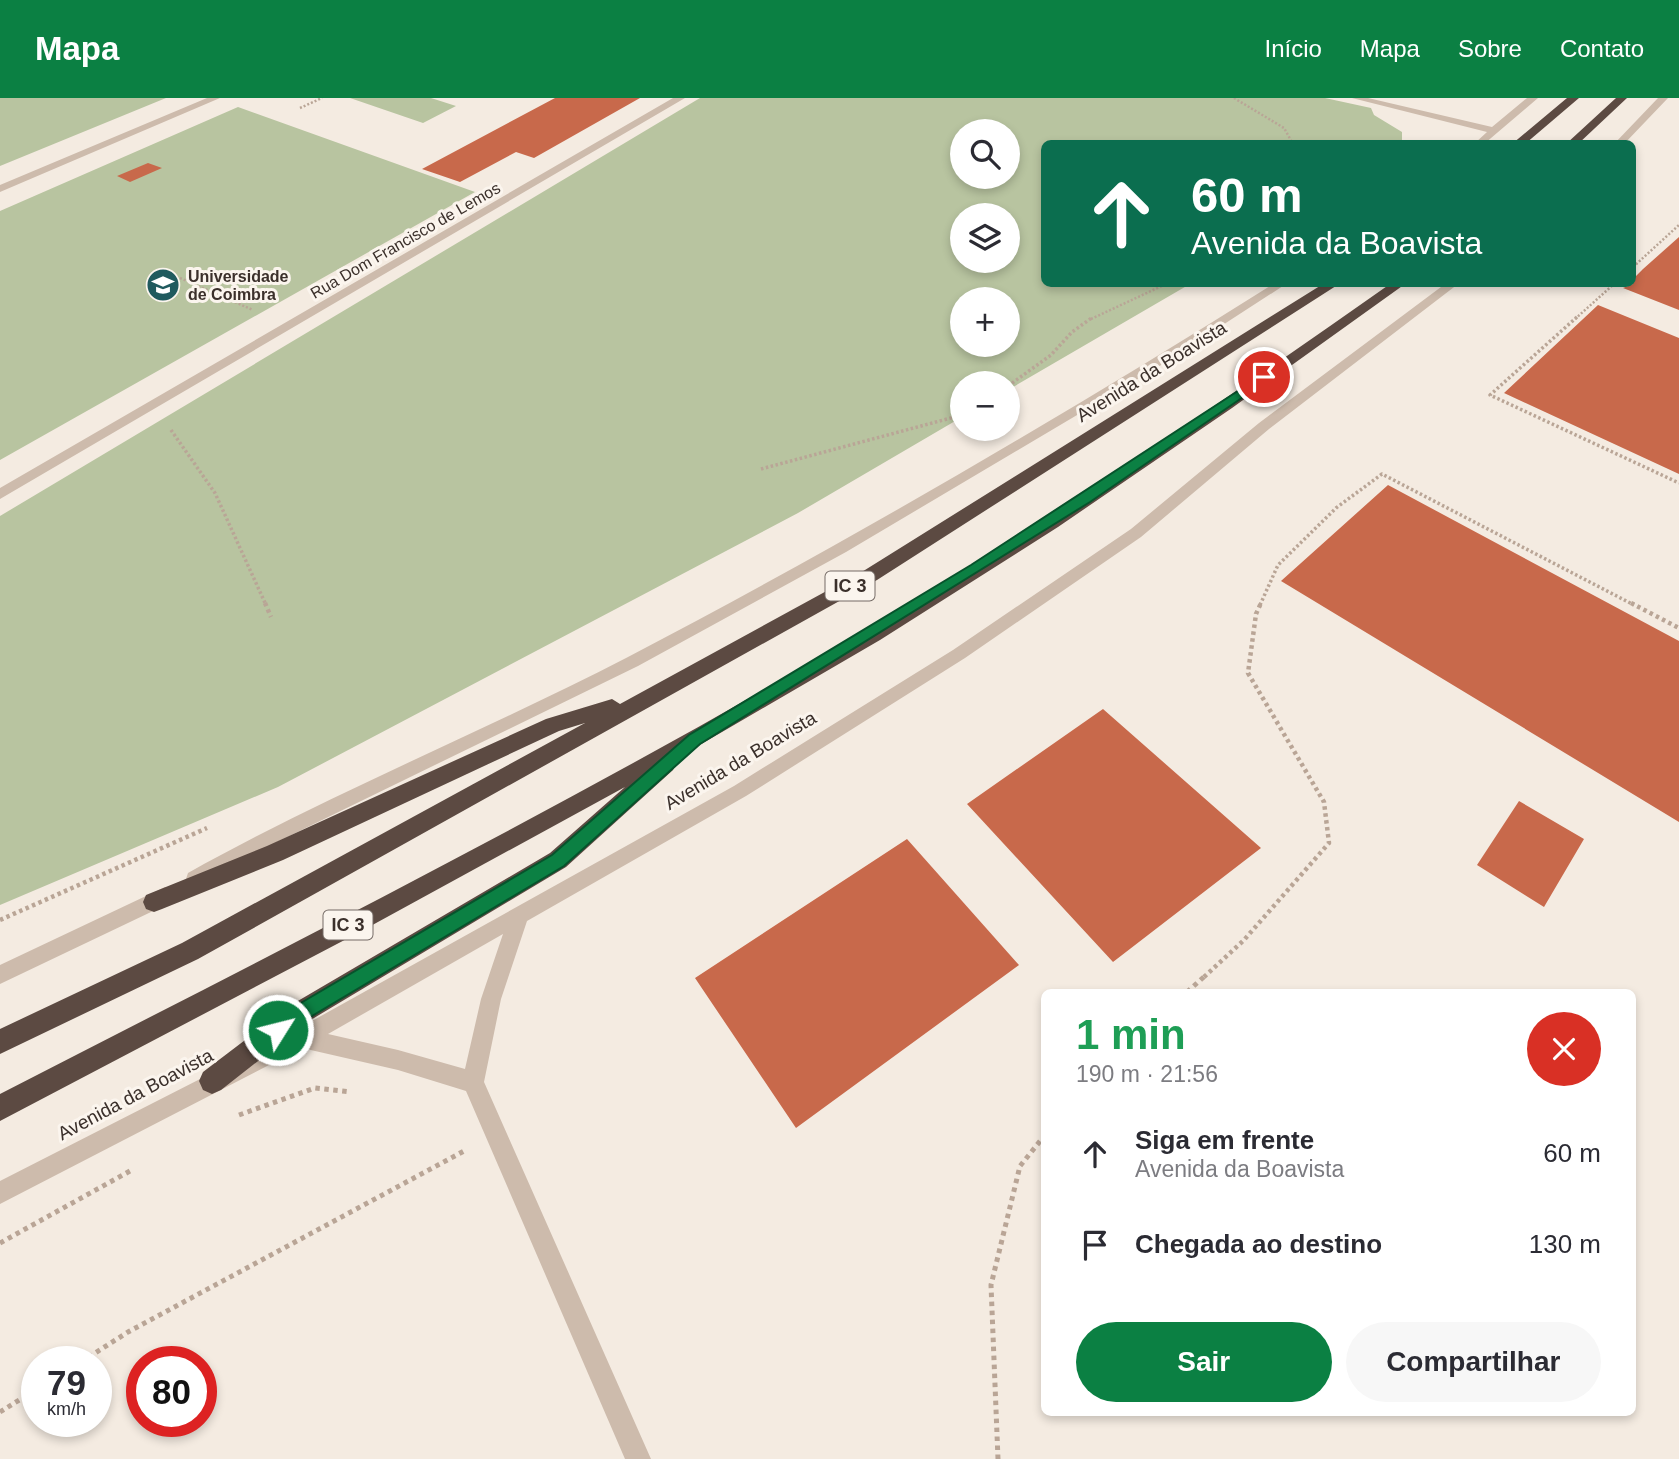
<!DOCTYPE html>
<html lang="pt">
<meta charset="utf-8">
<style>
:root{--surface:#fff;--page:#f7f7f7;--text:#2b2b33;--muted:#7c7c81;--accent:#0b8043}
body{margin:0;font-family:Arial,sans-serif;background:var(--page);color:var(--text);height:100vh;display:flex;flex-direction:column;font-size:26px;white-space:nowrap}
*{box-sizing:border-box;margin:0}
p{font-size:23px;color:var(--muted)}
.icon{flex:none;width:38px;height:38px;fill:none;stroke:currentColor;stroke-width:2;stroke-linecap:round;stroke-linejoin:round}
.map{position:relative;flex:1;overflow:hidden}
.sheet{position:absolute;left:1041px;top:891px;width:595px;height:427px;display:flex;flex-direction:column;background:var(--surface);border-radius:10px;box-shadow:0 4px 10px #0003}
.sheet>*{flex:none}
.top-card{position:absolute;left:1041px;top:42px;width:595px;height:147px;border-radius:10px;box-shadow:0 4px 10px #0003;background:#0b6e4f;color:#fff;overflow:hidden}
.tools{position:absolute;left:950px;top:21px;display:grid;gap:14px}
.tools a{display:grid;place-items:center;width:70px;height:70px;border-radius:50%;background:var(--surface);box-shadow:0 4px 10px #0003;font-size:35px}
.speed{position:absolute;left:21px;top:1248px;display:flex;gap:14px;font-size:35px;font-weight:700;text-align:center}
.speed>*{display:grid;place-content:center;width:91px;height:91px;border-radius:50%;background:var(--surface);box-shadow:0 4px 10px #0003;line-height:1}
.speed small{font-size:18px;font-weight:400}
.speed .limit{border:10px solid #d22;background:#fff;color:#111}
.pin{position:absolute;display:grid;place-items:center;width:60px;height:60px;color:#fff;margin:-30px;border:4px solid #fff;border-radius:50%;box-shadow:0 2px 7px #0007}
.me{position:absolute;width:77px;margin:-38px;rotate:54deg;stroke-linejoin:round;filter:drop-shadow(0 0 5px #0008)}
.turn{display:flex;align-items:center;gap:24px;height:147px;padding:0 35px;font-size:32px}
.turn .icon{width:91px;height:91px;stroke-width:2.5}
.turn b{display:block;font-size:49px;line-height:60px}
.round{display:grid;place-items:center;flex:none;width:74px;height:74px;border-radius:37px;background:var(--page)}
.overview{display:flex;align-items:center;justify-content:space-between;height:119px;padding:0 35px}
h1{font-size:42px;font-weight:600;line-height:52px;color:#1e9e55}
.action{display:flex;gap:14px;margin-top:auto;padding:14px 35px}
.action a{flex:1;height:80px;border-radius:42px;background:var(--accent);color:#fff;font-size:28px;font-weight:600;line-height:80px;text-align:center}
.action a+a{background:var(--page);color:var(--text)}
ul{padding:0;list-style:none}
li{display:flex;align-items:center;gap:21px;height:91px;padding:0 35px}
li div{flex:1}
li b{display:block;font-size:26px}
li em{font-style:normal}
header{display:flex;align-items:center;gap:42px;box-sizing:border-box;height:98px;padding:0 35px;background:var(--accent);color:#fff}
header strong{font-size:33px}
nav{display:flex;gap:38px;margin-inline-start:auto;font-size:24px}
.map>svg:first-child{display:block}
.green{fill:#b8c4a0;fill-rule:evenodd}
.building{fill:#c8694b}
.lines{fill:none;stroke-linecap:round;stroke-linejoin:round}
.path-far3{stroke:#b9a596;stroke-width:2.5;stroke-dasharray:2 2;stroke-linecap:butt}
.path-far2{stroke:#b9a596;stroke-width:3.5;stroke-dasharray:2.5 2.5;stroke-linecap:butt}
.path-far1{stroke:#b9a596;stroke-width:4.5;stroke-dasharray:3.5 3.5;stroke-linecap:butt}
.path{stroke:#b9a596;stroke-width:5;stroke-dasharray:4.5 4.5;stroke-linecap:butt}
.minor{fill:#cdbbac;fill-rule:evenodd}
.highway{fill:#5c4a42;fill-rule:evenodd}
.route{fill:#0b8043;stroke:#07532c;stroke-width:2}
.labels{text-anchor:middle;stroke-width:6;stroke-linejoin:round;paint-order:stroke}
.far-street-label{font-size:16px;fill:#3b302b;stroke:#fbf5ee}
.far-poi-label{font-size:16px;font-weight:bold;fill:#3b302b;stroke:#fbf5ee;text-anchor:start}
.shield{fill:#fbf5ee;stroke:#756b66;stroke-width:2}
.shield-label{font-size:18px;font-weight:bold;fill:#3b302b}
.street-label{font-size:19px;fill:#3b302b;stroke:#fbf5ee}
</style>
<header>
<strong>Mapa</strong>
<nav><a>Início</a><a>Mapa</a><a>Sobre</a><a>Contato</a></nav>
</header>
<div class="map">
<svg width="1679" height="1361" viewBox="0 0 1679 1361">
<rect width="100%" height="100%" fill="#f4ebe1"/>
<path class="green" d="M0 0H166L0 68Z
M350 0H431L456 8 423 25Z
M700 0H1325L1371 10 1374 17 1402 34V45L1045 46V186H1190L1008 292V285H962V319L798 415 278 689 0 807V418ZM962 33H1008V79H962ZM962 117H1008V163H962ZM962 201H1008V247H962Z
M238 9 475 94 0 362V113Z"/>
<path class="building" d="M555 0H640L534 60 516 54 460 84 422 71Z
M148 65 162 70 130 84 117 78Z
M1679 139V212L1623 190 1633 186V181L1643 171Z
M1598 207 1679 240V376L1504 295Z
M1388 387 1679 543V724L1281 483Z
M1103 611 1261 750 1113 864 967 706Z
M1519 703 1584 741 1544 809 1477 767Z
M907 741 1019 867 796 1030 695 880Z"/>
<g class="lines">
<path class="path-far3" d="M1234 0 1284 30 1293 46
M300 10 322 0
M1633 169 1679 127
M180 180 253 212
M1091 221 1166 186
M1575 221 1614 186"/>
<path class="path-far2" d="M1577 219 1490 297 1679 385
M1008 288 1051 257 1072 234 1093 219
M171 332 215 395 266 507
M761 371 962 317
M1260 507 1278 467 1336 410 1382 376 1634 507"/>
<path class="path-far1" d="M265 505 271 519
M1631 505 1679 530
M0 822 207 730
M1204 879 1244 842 1329 745 1324 704 1248 575 1256 516 1261 505"/>
<path class="path" d="M1187 894 1206 877
M239 1017 315 990 351 994
M0 1145 130 1073
M81 1264 128 1234 464 1053
M0 1314 37 1291
M998 1361 991 1187 1020 1068 1045 1037"/>
<path class="minor" d="M207 0H220L0 94V87Z
M673 0H685L0 401V390Z
M1352 0H1368L1492 29 1527 0H1538L1484 46H1474L1487 34Z
M1658 0H1668L1624 46H1614Z
M1273 186H1286L1158 269 846 454 638 568 277 744 202 787 195 789 188 787 186 781 188 775C331 695 483 634 628 559 848 444 1063 318 1273 186Z
M1445 186H1458L1269 331 1141 439 965 560 746 698 527 823 501 901 484 984 651 1361H625L466 993 398 972 302 950 0 1106V1083L294 933 734 688 953 552 1131 431 1259 325ZM503 836 481 901 465 971 398 952 328 936Z
M165 789 172 792 174 798 172 804 0 886V867Z"/>
<path class="highway" d="M1567 0H1579L1525 46H1512Z
M1616 0H1627L1578 46H1566Z
M1323 186H1339L877 482 198 861 0 956V931L182 845 585 625 559 633 283 762 162 811 154 814 146 811 143 804 146 797 267 748 546 621 612 601 620 606 865 472Z
M1390 186H1405L1232 310 1058 429 880 542 674 662 676 666 673 672 566 769 309 923 221 992 212 996 203 992 199 983 203 974 291 907 550 755 625 689 356 836 0 1023V996C290 847 583 700 863 534 1044 426 1218 307 1390 186Z"/>
</g>
<path class="route" d="M1264 276 1268 277V282L1090 404 700 646 564 768 307 921 278 941 272 938 269 932 272 925 294 909 552 757 689 637 971 467Z"/>
<defs>
<symbol id="university-disc" viewBox="-11 -11 22 22"><circle r="9.5" fill="#1f5a5e" stroke="#fbf5ee"/><path d="M0-5L7-2L0 1L-7-2ZM-4 1L0 2.5L4 1V4Q0 6-4 4Z" fill="#fff"/></symbol>
</defs>
<g fill-rule="evenodd">
<use href="#university-disc" x="144" y="168" width="38" height="38"/>
</g>
<g class="labels">
<g class="far-street-label">
<text transform="translate(405 142) rotate(-30)" y="6">Rua Dom Francisco de Lemos</text>
</g>
<g class="far-poi-label">
<text x="188" y="184">Universidade<tspan x="188" dy="18">de Coimbra</tspan></text>
</g>
<g class="shield">
<rect x="825.5" y="473.5" width="49" height="29" rx="5"/>
<rect x="323.5" y="812.5" width="49" height="29" rx="5"/>
</g>
<g class="shield-label">
<text x="850" y="494">IC 3</text>
<text x="348" y="833">IC 3</text>
</g>
<g class="street-label">
<text transform="translate(1151 273) rotate(-32)" y="7">Avenida da Boavista</text>
<text transform="translate(740 662) rotate(-31)" y="7">Avenida da Boavista</text>
<text transform="translate(135 996) rotate(-28)" y="7">Avenida da Boavista</text>
</g>
</g>
</svg>
<div class="tools">
<a><svg class="icon" aria-label="search" viewBox="0 0 24 24"><circle cx="10" cy="10" r="6"/><path d="M15 15l6 6"/></svg></a>
<a><svg class="icon" aria-label="layers" viewBox="0 0 24 24"><path d="M12 4l9 5-9 5-9-5zM3 14l9 5 9-5"/></svg></a>
<a>+</a>
<a>−</a>
</div>
<div class="speed"><div>79<small>km/h</small></div><div class="limit">80</div></div>
<div class="pin" style="left:1264px;top:279px;background:#d93025"><svg class="icon" aria-label="arrive" viewBox="0 0 24 24"><path d="M6 21V4h12l-3 4 3 4H6"/></svg></div>
<svg class="me" style="left:278px;top:932px" viewBox="-20 -20 40 40"><circle r="17" fill="#0b8043" stroke="#fff" stroke-width="3"/><path d="M0-11L8 9 0 5-8 9z" fill="#fff"/></svg>
<div class="top-card">
<div class="turn"><svg class="icon" aria-label="ahead" viewBox="0 0 24 24"><path d="M12 20V5M6 11l6-6 6 6"/></svg><div><b>60 m</b>Avenida da Boavista</div></div>
</div>
<section class="sheet">
<div class="overview"><div><h1>1 min</h1><p>190 m · 21:56</p></div><a class="round" style="background:#d93025;color:#fff"><svg class="icon" aria-label="close" viewBox="0 0 24 24"><path d="M6 6l12 12M18 6L6 18"/></svg></a></div>
<ul>
<li><svg class="icon" aria-label="ahead" viewBox="0 0 24 24"><path d="M12 20V5M6 11l6-6 6 6"/></svg><div><b>Siga em frente</b><p>Avenida da Boavista</p></div><em>60 m</em></li>
<li><svg class="icon" aria-label="arrive" viewBox="0 0 24 24"><path d="M6 21V4h12l-3 4 3 4H6"/></svg><div><b>Chegada ao destino</b></div><em>130 m</em></li>
</ul>
<div class="action"><a>Sair</a><a>Compartilhar</a></div>
</section>
</div>
